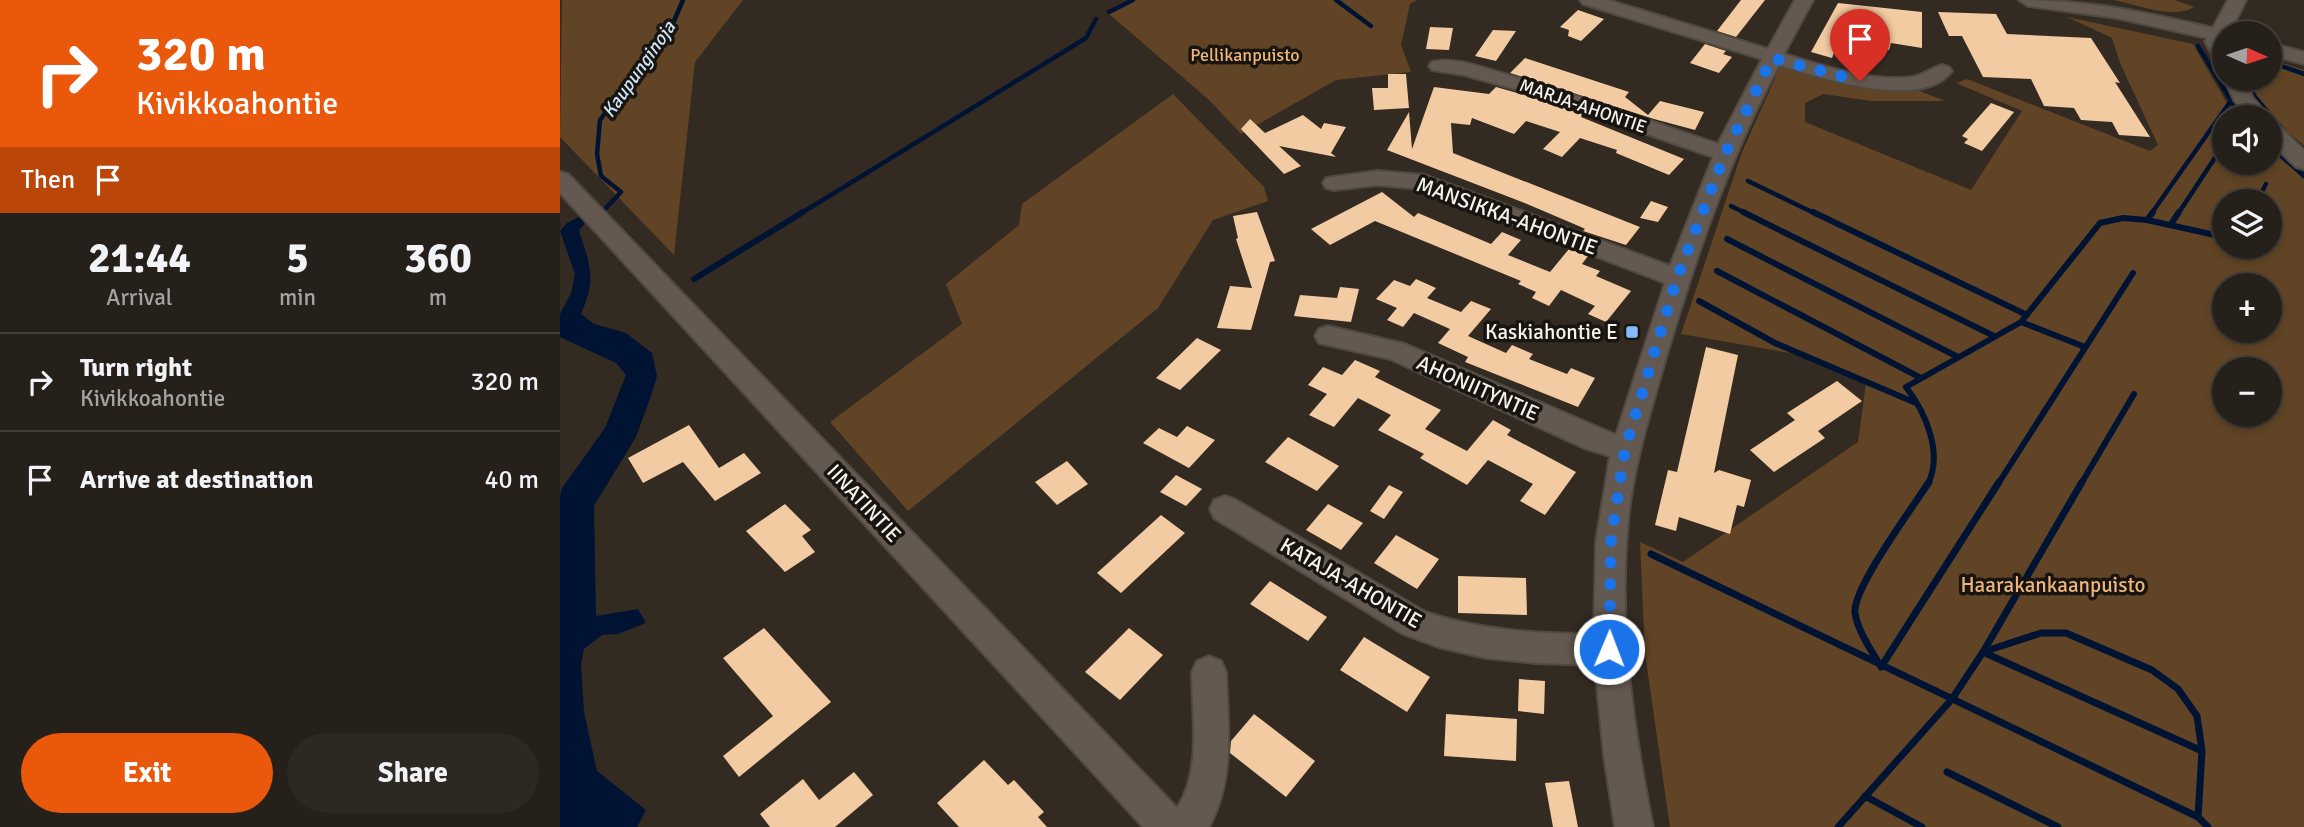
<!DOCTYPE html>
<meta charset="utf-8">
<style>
:root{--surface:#26201a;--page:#2e2823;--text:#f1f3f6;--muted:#a4a3a2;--line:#423e39;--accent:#ea580c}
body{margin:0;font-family:Signika,sans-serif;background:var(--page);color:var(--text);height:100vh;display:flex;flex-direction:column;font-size:26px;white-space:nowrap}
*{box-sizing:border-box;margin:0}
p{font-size:23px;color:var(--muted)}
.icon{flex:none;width:38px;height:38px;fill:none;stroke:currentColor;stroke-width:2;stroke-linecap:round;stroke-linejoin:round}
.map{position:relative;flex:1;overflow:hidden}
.details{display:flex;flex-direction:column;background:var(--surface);width:560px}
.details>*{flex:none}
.guide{background:#ea580c;color:#fff;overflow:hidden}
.needle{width:46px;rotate:93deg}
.buttons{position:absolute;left:1652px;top:21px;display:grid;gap:14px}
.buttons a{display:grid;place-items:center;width:70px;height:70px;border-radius:50%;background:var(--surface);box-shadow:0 4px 10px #0003,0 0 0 2px var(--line);font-size:35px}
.pin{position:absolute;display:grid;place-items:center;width:60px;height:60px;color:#fff;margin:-72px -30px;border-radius:50% 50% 50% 0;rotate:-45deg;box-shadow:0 0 7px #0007}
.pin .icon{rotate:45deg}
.me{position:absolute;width:77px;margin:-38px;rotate:1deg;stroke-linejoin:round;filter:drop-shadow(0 0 5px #0008)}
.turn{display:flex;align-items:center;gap:24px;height:147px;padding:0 21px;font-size:32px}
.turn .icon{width:91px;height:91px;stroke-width:2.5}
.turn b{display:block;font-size:49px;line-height:60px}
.then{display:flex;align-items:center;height:66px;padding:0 21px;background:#0003;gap:14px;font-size:26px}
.eta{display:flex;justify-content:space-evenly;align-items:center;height:119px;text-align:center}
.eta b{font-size:42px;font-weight:700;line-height:49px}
.cta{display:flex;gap:14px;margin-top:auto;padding:14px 21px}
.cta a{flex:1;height:80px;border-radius:42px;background:var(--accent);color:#fff;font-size:28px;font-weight:700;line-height:80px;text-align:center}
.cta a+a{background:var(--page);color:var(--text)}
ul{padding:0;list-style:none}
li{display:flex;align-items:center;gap:21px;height:98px;padding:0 21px;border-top:2px solid var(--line)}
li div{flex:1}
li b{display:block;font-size:26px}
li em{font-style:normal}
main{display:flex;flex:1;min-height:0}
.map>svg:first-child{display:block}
.green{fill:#614425;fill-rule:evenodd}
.water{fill:#001333}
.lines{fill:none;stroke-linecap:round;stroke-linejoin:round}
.stream-far2{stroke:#001333;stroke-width:4.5}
.stream-far1{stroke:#001333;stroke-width:6}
.stream{stroke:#001333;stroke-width:7}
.building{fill:#f3cba2}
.minor-casing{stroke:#504941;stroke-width:4}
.minor{fill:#635950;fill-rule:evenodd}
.route{stroke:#1a73e8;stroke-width:12;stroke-dasharray:0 21.6}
.poi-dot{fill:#86bbfb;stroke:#181410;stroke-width:2.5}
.labels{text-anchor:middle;stroke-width:7;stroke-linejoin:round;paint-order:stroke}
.far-park-label{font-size:18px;fill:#eeb57a;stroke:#181410}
.far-street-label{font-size:18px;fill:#f7f2ec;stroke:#181410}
.far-water-label{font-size:19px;font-style:italic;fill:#d0e4fc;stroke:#181410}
.street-label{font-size:21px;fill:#f7f2ec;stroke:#181410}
.poi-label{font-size:21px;fill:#f7f2ec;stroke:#181410;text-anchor:end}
.park-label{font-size:21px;fill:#eeb57a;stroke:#181410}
</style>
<main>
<section class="details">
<div class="guide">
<div class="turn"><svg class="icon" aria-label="right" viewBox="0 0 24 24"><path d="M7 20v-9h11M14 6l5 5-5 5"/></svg><div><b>320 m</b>Kivikkoahontie</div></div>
<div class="then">Then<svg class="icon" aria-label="arrive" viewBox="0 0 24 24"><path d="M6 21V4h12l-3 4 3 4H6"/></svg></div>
</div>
<div class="eta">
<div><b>21:44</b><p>Arrival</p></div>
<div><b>5</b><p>min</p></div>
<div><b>360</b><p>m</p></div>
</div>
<ul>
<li><svg class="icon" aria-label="right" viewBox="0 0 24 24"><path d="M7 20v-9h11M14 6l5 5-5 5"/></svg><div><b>Turn right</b><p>Kivikkoahontie</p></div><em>320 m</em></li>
<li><svg class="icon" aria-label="arrive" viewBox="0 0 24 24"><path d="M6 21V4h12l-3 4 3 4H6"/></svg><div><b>Arrive at destination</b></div><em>40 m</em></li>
</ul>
<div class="cta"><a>Exit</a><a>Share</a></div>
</section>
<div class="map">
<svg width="1744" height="827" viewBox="0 0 1744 827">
<rect width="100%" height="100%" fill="#332a22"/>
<path class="green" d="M2 0H183L135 62 114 255 0 137Z
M576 0H857L850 4 841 45 851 72 776 80 681 134 649 100 548 13Z
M1553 0H1615L1634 7C1614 20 1575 4 1553 0Z
M1507 17 1633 44 1667 103 1679 117H1664V163H1710V149L1744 179V827H1110L1085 653 1080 542 1123 562 1298 442 1306 383 1235 354 1121 334 1182 152 1220 67 1352 88 1385 101H1311L1263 94 1245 103V122L1411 190 1462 111 1396 83 1407 79 1590 151 1598 145 1560 63 1552 38ZM1664 201H1710V247H1664ZM1664 285H1710V331H1664ZM1664 369H1710V415H1664Z
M1710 59 1744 70V155C1718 131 1698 109 1681 79H1710Z
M613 94 704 187 708 201 653 220 598 308 348 511 270 422 402 324 386 284 459 225 462 204Z"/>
<path class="water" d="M19 217 25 223 19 230C30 267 37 277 21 314L34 324 66 333 92 353 97 376 91 396 76 437 34 506 36 616 78 609 86 623 58 634 42 635 24 649 21 664 24 712 37 771 86 810 77 827H0V496L2 488 45 428 66 375 56 363 0 337V314L11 293 15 274 0 231 7 223Z"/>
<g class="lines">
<path class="stream-far2" d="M776 0 811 26
M549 12 573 0
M1638 46 1681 117
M1710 62 1744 74
M1684 79 1695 97 1722 129
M1730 137 1744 149
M1710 146 1744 176
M1188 181 1256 214
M1697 201 1706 184
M1171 206 1187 214
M46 208 61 192 41 176 37 154 40 120 114 21 123 0
M240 214 526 38 536 19
M1591 214 1670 102
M1618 214 1664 144"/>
<path class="stream-far1" d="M1183 212 1434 336
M1253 212 1467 315
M1587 220 1664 237
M1611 224 1619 212
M1167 239 1398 357
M1157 271 1361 378
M134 279 243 212
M1139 301 1215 343 1356 403
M1461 322 1525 347
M1368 484C1383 453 1366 413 1346 387L1461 322 1540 223 1563 218 1587 220 1593 212
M1438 484 1573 273
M1521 484 1574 394"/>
<path class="stream" d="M1369 482C1353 507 1292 589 1295 613 1298 632 1312 651 1321 667L1439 482
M1091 554 1638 817 1648 827
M1423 652 1481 633H1506L1592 670 1618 689 1637 716 1642 751 1638 817
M1423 652 1642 751
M1387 772 1498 827
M1305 796 1362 827
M1278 827 1392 699 1423 652 1522 482"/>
</g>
<path class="building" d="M1181 0H1205L1176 37 1157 31Z
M1278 3 1362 12V48L1331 43 1329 50 1308 46 1303 60 1274 53 1272 58 1251 52Z
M1018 10 1044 19 1021 41 1008 36 1009 30 1000 27Z
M1378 12 1436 14 1447 34 1531 38 1560 83 1555 82 1590 137 1559 135 1552 122 1521 120 1514 108 1484 106 1471 79 1423 77 1402 36H1389Z
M870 27 893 28 889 50 866 49Z
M933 30 956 31 936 61 915 56Z
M1145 44 1166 51 1163 54 1172 57 1159 73 1130 63Z
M965 58 1069 92 1065 97 1088 115 1100 101 1144 112 1135 130 1094 119 950 73Z
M828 74H846L849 108 814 110 812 88H828Z
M874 87 929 94 936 87 968 96 1022 114 1021 117 1124 159 1109 175 1056 153 1057 150 1020 138 1002 157 983 149 1000 132 966 121 954 134 912 118 910 125 891 123 893 153 1080 227 1066 245 1023 231 1025 229 1021 227 967 204 827 150 849 112 852 149Z
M1431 103 1454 112 1422 151 1404 143 1408 139 1402 136Z
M743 115 761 129 764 123 786 127 771 153 776 157 719 146 741 166 724 174 681 129 690 119 705 133Z
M822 192 854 217 858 213 931 244 942 232 961 240 948 255 990 272 1009 249 1028 256 1022 264 1040 271 1036 276 1071 291 1046 322 1028 314 1035 306 1001 290 989 306 972 298 976 292 958 284 961 281 815 221 770 245 751 229Z
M1091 201 1108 207 1098 222 1080 218Z
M697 212 715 261 710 262 691 330 657 328 670 286 692 288 676 239 678 238 673 216Z
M856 279 876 288 867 298 901 312 911 301 931 309 908 336 946 353 952 345 973 354 969 359 1007 374 1011 368 1035 378 1018 407 905 362 908 357 878 343 890 329 854 313 843 327 827 320 837 308 816 299 834 280 850 286Z
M780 287 799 289 791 322 734 316 740 295 777 298Z
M637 338 661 350 620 390 596 378Z
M1146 347 1178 355 1154 473 1159 470 1191 480 1184 507 1177 505 1170 534 1119 517 1116 531 1095 525 1108 470 1117 472Z
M795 360 820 371 815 377 881 410 865 429 907 451 933 420 951 430 947 435 1016 472 985 515 960 501 973 484 928 460 907 485 860 458 864 454 818 430 831 415 798 398 774 427 749 415 767 394 748 385 763 367 782 375Z
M1277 381 1302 401 1258 431 1265 438 1214 472 1190 450 1235 420 1227 413Z
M129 425 159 468 184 453 201 473 155 501 123 462 83 483 68 458Z
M627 426 655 440 629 468 583 443 599 428 617 437Z
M728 437 779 466 757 491 705 462Z
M507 461 528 484 497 505 475 482Z
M616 475 642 489 626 506 600 492Z
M829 485 843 492 824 519 810 511Z
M225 504 251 530 242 536 255 552 225 572 186 531Z
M768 504 803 523 781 550 746 530Z
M601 515 625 533 561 593 537 573Z
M836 535 879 559 857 589 814 563Z
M898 576 966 578 967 615 898 613Z
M710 581 767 617 748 641 690 604Z
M204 628 271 702 179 777 163 756 213 716 163 658Z
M569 628 603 655 560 700 525 672Z
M804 637 870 677 847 712 780 670Z
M959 679 985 681 984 714 958 711Z
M694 714 755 761 726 797 670 753 671 741Z
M886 714 957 719 956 761 884 756Z
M424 760 448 785 454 780 484 812 478 817 487 827H399L377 803Z
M294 772 313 795 275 827H210L200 814 243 779 259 800Z
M1009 781 1018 827H993L985 783Z"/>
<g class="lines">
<defs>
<path id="minor" d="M1020 0H1048L1208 49 1235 0H1253L1224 54C1265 66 1309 82 1352 77 1364 75 1371 68 1382 65L1389 67 1392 71C1362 112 1258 77 1219 65 1169 159 1135 259 1105 361 1090 414 1073 467 1068 521 1058 624 1073 727 1093 827H1055L1044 756 1035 665 975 663 926 658 878 647 843 634 654 518 650 509 654 500 665 496 676 500 865 612C919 630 977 634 1034 634L1036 542 1050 456 1024 448 830 359 759 343 755 336 759 329 768 326 845 344 1056 435 1105 283 861 189 817 185 774 190 766 188 763 183 766 178 817 171 864 175 1110 266 1153 157 969 93 904 75 872 70 869 66 872 62C895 56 923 68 945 74 1017 94 1087 120 1158 144L1202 59 1023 4Z
M1459 0C1530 0 1584 12 1653 28L1668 0H1686L1670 32 1672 33H1664V66L1657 64 1645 41 1647 38 1557 18 1468 6Z
M1710 43 1744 52V64L1710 55Z
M1664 78 1684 79 1693 98 1709 117H1688L1674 100Z
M1710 124 1718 125 1744 150V169L1736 167 1710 142Z
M0 172 8 174 617 808C642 771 632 715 632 672L637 661 649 656 661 661 666 672C668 725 675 779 649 827H583L0 193Z"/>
</defs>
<use href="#minor" class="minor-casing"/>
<use href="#minor" class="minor"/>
</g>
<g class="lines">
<path class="route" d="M1049 649 1051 540 1065 449 1117 278 1165 154 1212 58 1300 81"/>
</g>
<rect class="poi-dot" x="1065" y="325" width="14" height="14" rx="3.5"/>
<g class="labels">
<g class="far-park-label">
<text x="685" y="61">Pellikanpuisto</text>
</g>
<g class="far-street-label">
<text transform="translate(1023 106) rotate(19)" y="6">MARJA-AHONTIE</text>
</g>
<g class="far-water-label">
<text transform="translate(78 69) rotate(-55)" y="7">Kaupunginoja</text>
</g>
<g class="street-label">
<text transform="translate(947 216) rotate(20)" y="7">MANSIKKA-AHONTIE</text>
<text transform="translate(918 388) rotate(24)" y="7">AHONIITYNTIE</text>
<text transform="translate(304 503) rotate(47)" y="7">IINATINTIE</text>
<text transform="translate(791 583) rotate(30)" y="7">KATAJA-AHONTIE</text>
</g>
<g class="poi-label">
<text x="1058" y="339">Kaskiahontie E</text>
</g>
<g class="park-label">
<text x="1493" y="592">Haarakankaanpuisto</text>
</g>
</g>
</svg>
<div class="buttons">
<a><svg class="needle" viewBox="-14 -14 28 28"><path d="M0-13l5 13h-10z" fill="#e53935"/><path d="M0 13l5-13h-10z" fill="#a4a3a2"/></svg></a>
<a><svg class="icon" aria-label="sound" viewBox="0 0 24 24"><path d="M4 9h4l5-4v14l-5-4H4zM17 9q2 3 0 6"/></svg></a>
<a><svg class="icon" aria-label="layers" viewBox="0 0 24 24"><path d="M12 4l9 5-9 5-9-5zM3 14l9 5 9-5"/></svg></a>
<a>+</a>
<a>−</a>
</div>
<div class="pin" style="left:1300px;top:81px;background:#d93025"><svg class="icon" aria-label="arrive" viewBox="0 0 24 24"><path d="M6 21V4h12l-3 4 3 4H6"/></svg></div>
<svg class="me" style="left:1049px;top:649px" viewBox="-20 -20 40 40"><circle r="17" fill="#1a73e8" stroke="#fff" stroke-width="3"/><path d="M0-11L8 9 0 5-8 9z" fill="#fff"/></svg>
</div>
</main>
